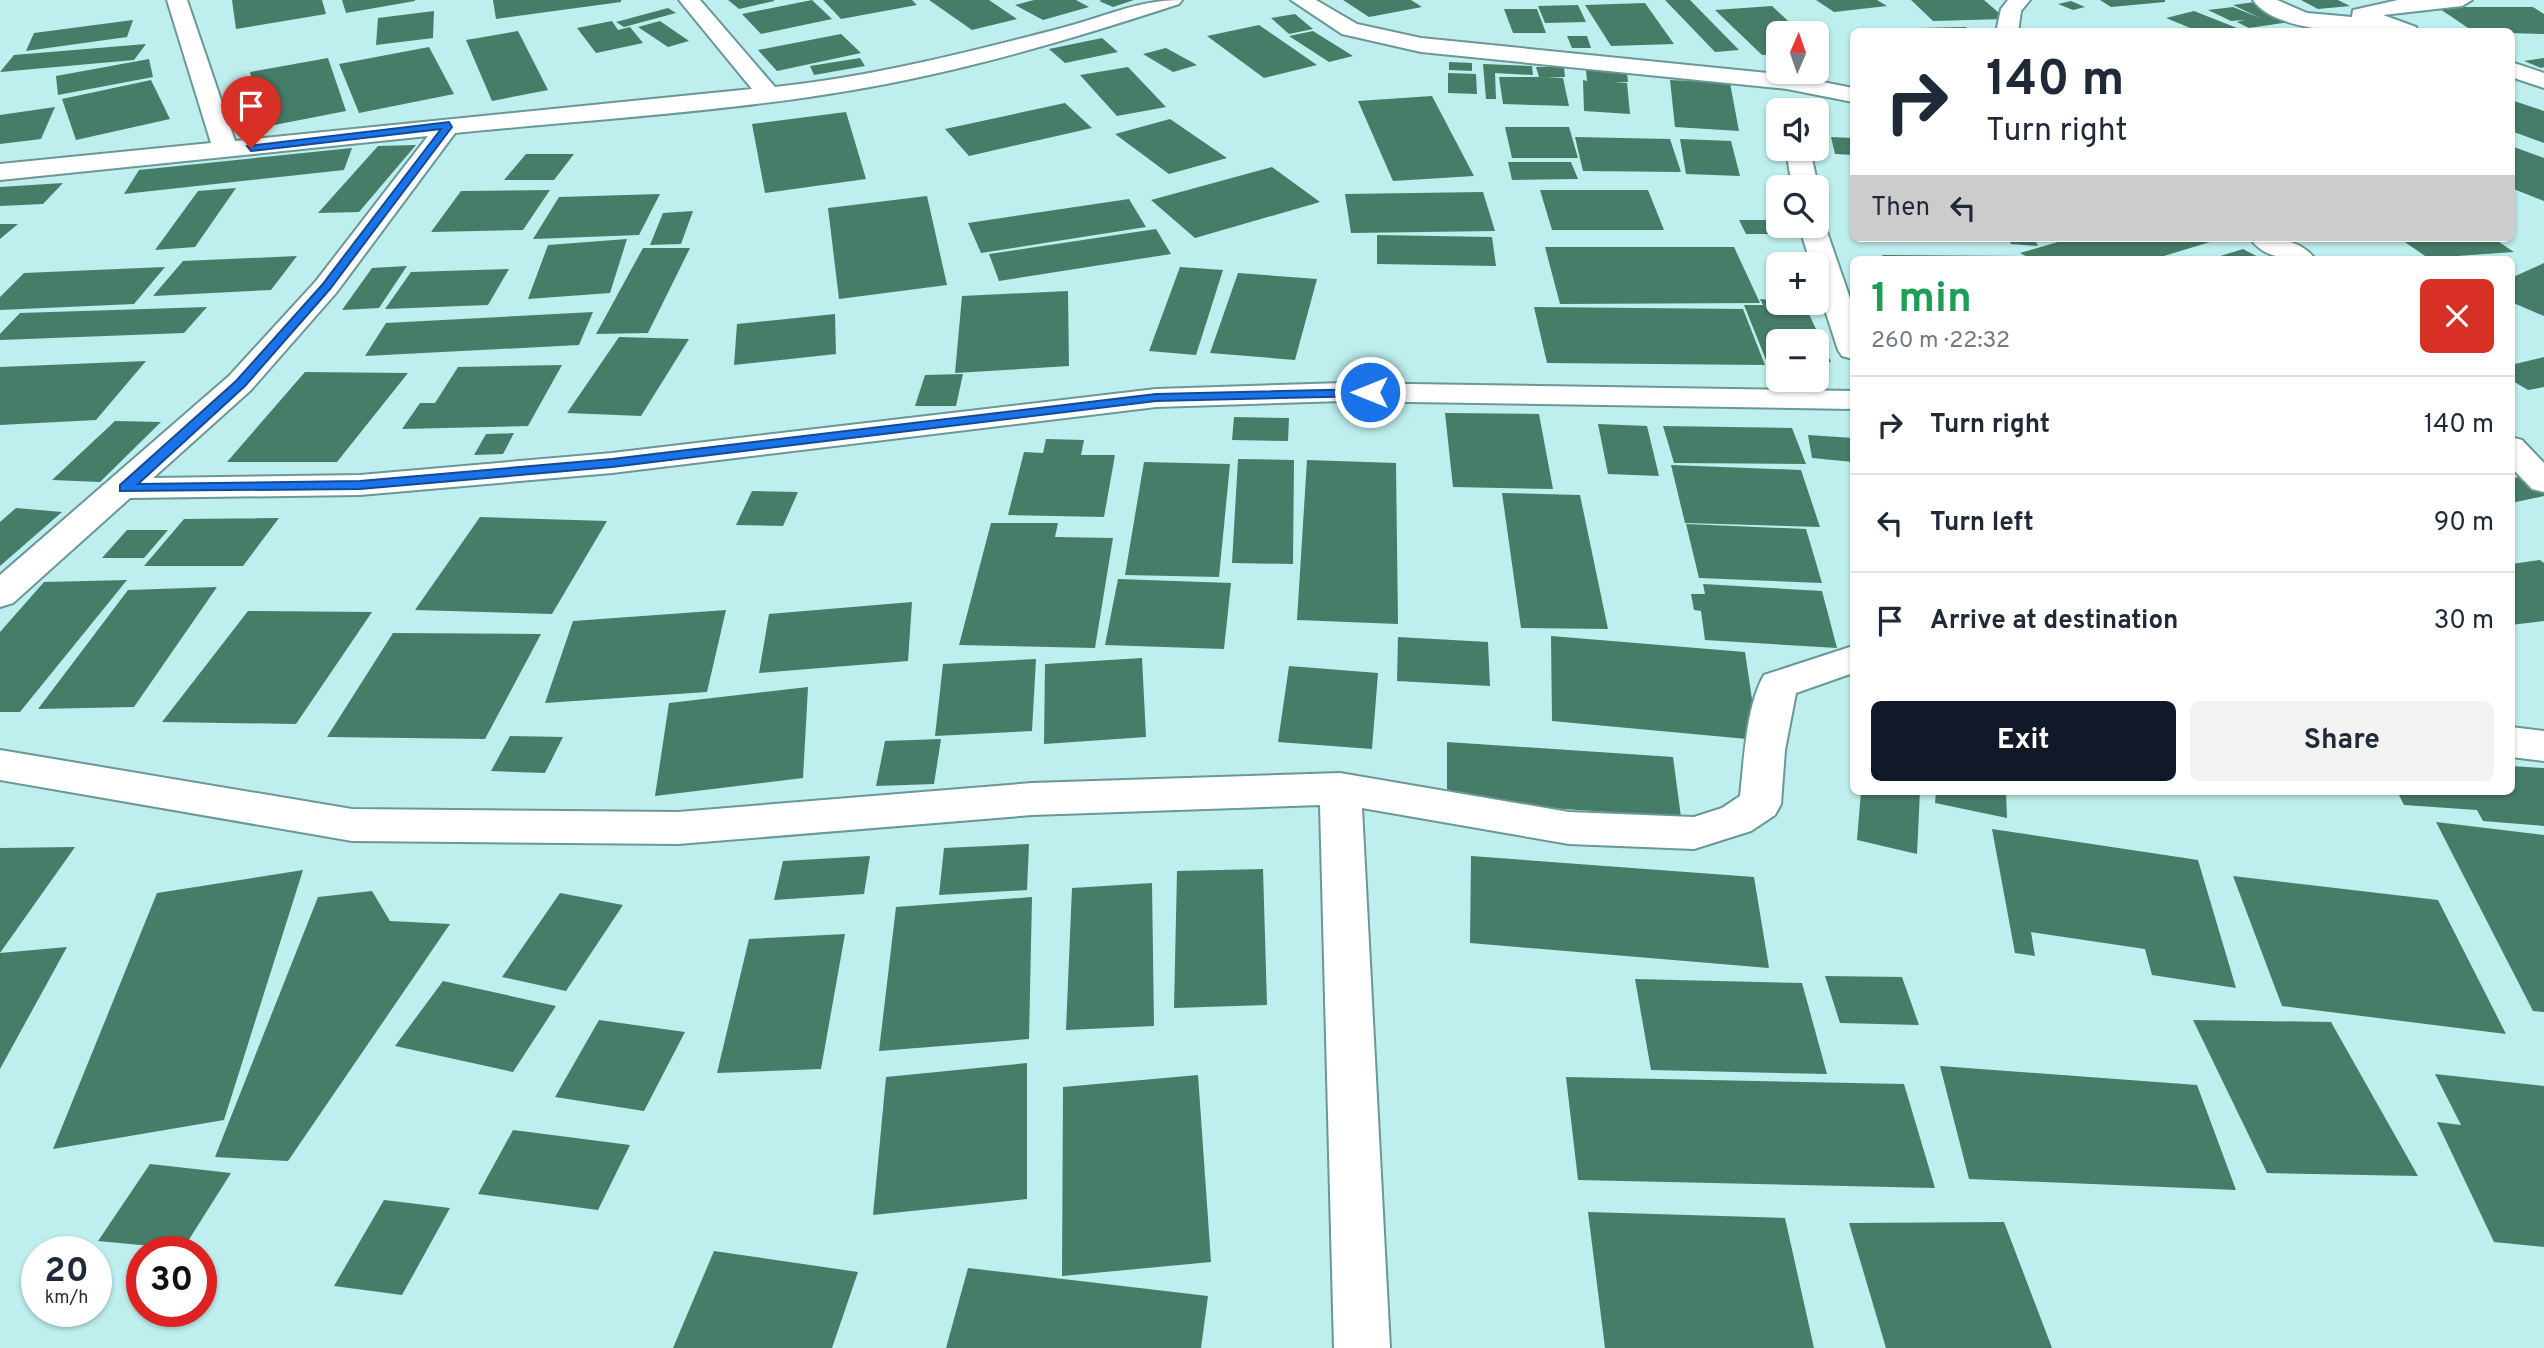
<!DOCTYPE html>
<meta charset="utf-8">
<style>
:root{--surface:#fff;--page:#f2f2f3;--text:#1f2937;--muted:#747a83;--line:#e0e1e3;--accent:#111827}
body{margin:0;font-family:Overpass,sans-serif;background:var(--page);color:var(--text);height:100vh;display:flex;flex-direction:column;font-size:26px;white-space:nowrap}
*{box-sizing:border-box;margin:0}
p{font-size:23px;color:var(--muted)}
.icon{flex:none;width:38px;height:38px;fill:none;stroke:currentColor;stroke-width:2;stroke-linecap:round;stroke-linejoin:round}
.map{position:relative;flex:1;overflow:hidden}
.panel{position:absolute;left:1850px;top:256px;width:665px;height:539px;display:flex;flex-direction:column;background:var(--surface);border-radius:10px;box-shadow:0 2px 5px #0004}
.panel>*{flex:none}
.guide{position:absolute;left:1850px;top:28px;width:665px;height:214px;border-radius:10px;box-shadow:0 2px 5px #0004;background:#fff;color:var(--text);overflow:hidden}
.needle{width:46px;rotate:2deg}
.tools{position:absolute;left:1766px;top:21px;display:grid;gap:14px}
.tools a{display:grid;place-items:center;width:63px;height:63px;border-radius:10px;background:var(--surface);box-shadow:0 2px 5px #0004;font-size:35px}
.speed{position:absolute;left:21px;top:1236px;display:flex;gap:14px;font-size:35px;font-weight:700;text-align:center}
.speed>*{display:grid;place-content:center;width:91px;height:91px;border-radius:50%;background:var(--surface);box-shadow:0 2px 5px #0004;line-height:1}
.speed small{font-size:18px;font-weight:400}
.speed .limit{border:10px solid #d22;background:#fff;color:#111}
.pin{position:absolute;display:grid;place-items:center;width:60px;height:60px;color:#fff;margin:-72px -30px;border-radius:50% 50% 50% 0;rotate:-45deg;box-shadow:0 0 7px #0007}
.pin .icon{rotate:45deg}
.me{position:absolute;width:77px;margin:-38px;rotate:270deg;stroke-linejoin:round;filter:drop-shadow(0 0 5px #0008)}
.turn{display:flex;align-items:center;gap:24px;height:147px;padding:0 21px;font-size:32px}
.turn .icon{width:91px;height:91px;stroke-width:2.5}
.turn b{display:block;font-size:49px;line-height:60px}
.then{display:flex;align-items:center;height:66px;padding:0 21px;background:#0003;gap:14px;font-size:26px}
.round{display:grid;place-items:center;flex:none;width:74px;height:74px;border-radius:10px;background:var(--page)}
.summary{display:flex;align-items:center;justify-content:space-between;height:119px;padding:0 21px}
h1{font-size:42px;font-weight:700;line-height:52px;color:#1e9e55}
.primary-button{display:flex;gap:14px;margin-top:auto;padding:14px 21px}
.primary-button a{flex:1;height:80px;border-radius:10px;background:var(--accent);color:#fff;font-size:28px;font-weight:700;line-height:80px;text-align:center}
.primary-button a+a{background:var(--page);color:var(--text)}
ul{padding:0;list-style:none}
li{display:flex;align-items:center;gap:21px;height:98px;padding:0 21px;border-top:2px solid var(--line)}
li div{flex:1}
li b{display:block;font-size:26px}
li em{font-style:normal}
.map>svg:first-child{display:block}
.building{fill:#467d68}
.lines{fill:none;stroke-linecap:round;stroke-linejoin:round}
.minor-casing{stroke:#6a9797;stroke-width:4}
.minor{fill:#fff;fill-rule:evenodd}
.route{fill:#1a73e8;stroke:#114b97;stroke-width:2}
</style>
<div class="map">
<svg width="2544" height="1348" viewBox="0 0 2544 1348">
<rect width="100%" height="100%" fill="#beeeee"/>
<path class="building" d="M232 0H322L326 14 236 29Z
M342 0H415V1L346 13Z
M493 0H621V2L496 19Z
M728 0H774V1L739 9Z
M812 0 832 19 761 34 742 14Z
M823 0H912L917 5 841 19Z
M929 0H989L1017 19 972 30Z
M1034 0H1076L1089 7 1043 20 1015 5Z
M1102 0H1134L1113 7 1099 1Z
M1343 0H1411L1422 7 1369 17Z
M1665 0H1690L1739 50 1715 52Z
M1816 0H1877L1887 6 1834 12Z
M1911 0H1984L2006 19 1933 21Z
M2100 0H2165V2L2111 7Z
M2301 0H2338L2350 6 2318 9Z
M2071 1 2085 7 2073 10 2058 4Z
M2255 2 2296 21 2249 28 2237 22 2244 20 2231 21 2208 10 2233 7 2260 18 2233 5Z
M1645 3 1674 44 1611 46 1585 5Z
M1578 5 1586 22 1545 23 1538 6Z
M1772 6 1801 33H1778V54L1762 55 1715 10Z
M2437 7H2533L2544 14V34L2474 32Z
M668 8 676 13 624 27 616 22Z
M1504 9H1537L1546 33H1513Z
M434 11 433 38 376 45 378 18Z
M2194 11 2237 28 2200 32 2166 18Z
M1295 14 1313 29 1289 34 1271 18Z
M133 20 127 37 26 51 34 33Z
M612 21 618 30 630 27 643 43 596 53 577 28Z
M660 21 689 41 668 47 638 27Z
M1259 25 1317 65 1264 78 1207 36Z
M1966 27 1970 32H1924L1920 28Z
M518 31 548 90 492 101 466 40Z
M1313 31 1353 56 1329 62 1289 36Z
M841 34 861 53 777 71 758 50Z
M1567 36H1587L1591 48H1572Z
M1102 38 1118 52 1065 63 1049 49Z
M146 44 134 60 0 72 14 55Z
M429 47 454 94 359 113 339 64Z
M1166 48 1197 65 1173 72 1143 54Z
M328 58 346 111 264 127 250 72Z
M860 58 865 66 814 75 810 66Z
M2544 58V67L2541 68 2524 61Z
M149 59 153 77 58 95 56 76Z
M1449 62 1472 63V71L1449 70Z
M1483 64 1532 66 1533 75 1495 73 1496 99H1486Z
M1128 67 1166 107 1117 116 1080 75Z
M1536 67H1564L1565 77H1546L1563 78 1569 106 1503 104 1499 77H1539Z
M1586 70 1627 72 1628 82H1614L1627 83 1630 114 1584 111 1583 80 1587 81Z
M1448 73 1476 74 1477 94 1448 93Z
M151 80 170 119 76 140 62 99Z
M1670 80 1730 83 1739 131 1675 127Z
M1432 96 1474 176 1393 181 1358 101Z
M2511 100 2544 111V143L2511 131Z
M1065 103 1092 128 969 156 945 129Z
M55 107 41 139 0 144V115Z
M846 112 866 179 765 193 752 124Z
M1170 119 1227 158 1169 174 1115 134Z
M1505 127H1569L1578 158H1512Z
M1575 137 1670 139 1681 172 1583 171Z
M1831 137 1853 138V155L1835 154Z
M1680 139 1731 141 1740 176 1686 174Z
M416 145 359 212 318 213 378 146Z
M2511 146 2544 158V201L2511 188Z
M352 148 344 170 124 194 139 170Z
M526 154H574L554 180H504Z
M1508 162H1571L1578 179 1512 180Z
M1272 167 1320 202 1195 238 1151 200Z
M63 183 43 204 0 206V187Z
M236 188 195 247 155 250 198 191Z
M550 190 523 230 431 232 461 191Z
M1540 190H1648L1664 230H1552Z
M1483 192 1495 231 1351 233 1345 194Z
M660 194 639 235 533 239 559 197Z
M927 196 947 285 839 299 828 208Z
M1129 199 1146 227 981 253 968 223Z
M693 211 681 244 650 245 663 213Z
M1739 220H1778V226H1782L1786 234H1746Z
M0 224H18L0 239Z
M1156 229 1171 254 999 281 989 254Z
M1377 235 1492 237 1496 266 1377 264Z
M2008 238H2034L2038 246 2011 244Z
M2072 238H2220V239L2154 259H2031L2020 253Z
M2399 238H2493L2514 252 2428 258Z
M627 239 610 293 528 299 548 245Z
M1545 247H1734L1760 303 1560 304Z
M643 248H690L648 333 596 334Z
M2243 249 2262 259H2214V258Z
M1882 255 2016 256 2018 259H1885Z
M297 256 271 290 153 296 183 261Z
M2544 263V316L2511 302V278Z
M407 266 379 308 342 310 372 268Z
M165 267 134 304 0 310V297L24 273Z
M1180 267 1223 270 1196 355 1149 351Z
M509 269 488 305 385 309 411 272Z
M1238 273 1317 279 1295 360 1210 353Z
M1068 291 1069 366 955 373 962 296Z
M1760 299 1804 303 1831 362 1818 363 1820 369 1816 368V341H1778V376L1772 375 1744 305H1763Z
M207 307 184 333 0 340V334L20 313Z
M1534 307 1743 309 1765 365 1547 363Z
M593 312 579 345 365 356 386 323Z
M835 314 836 354 734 365 737 324Z
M619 337 689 339 641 416 567 413Z
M2544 357V387L2528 390 2511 380V365Z
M146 361 96 420 0 425V367Z
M562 365 528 426 402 429 420 403H435L458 367Z
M305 372 408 373 337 462H227Z
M963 374 956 406H915L925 375Z
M1445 413 1539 414 1553 489 1453 487Z
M1234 417 1289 418 1288 441 1232 440Z
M115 421 161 422 100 482 52 480Z
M1598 424 1647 426 1659 476 1608 474Z
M1663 426 1792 428 1806 464 1674 463Z
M514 433 503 454 474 455 486 434Z
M1808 435 1853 438V462L1812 458Z
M1046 439 1084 440 1081 455H1115L1104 517 1008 515 1024 452 1043 453Z
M1238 459 1294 460 1293 564 1232 563Z
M1307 460 1396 463 1398 624 1297 620Z
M1144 462 1230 464 1219 577 1125 575Z
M1671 465 1801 470 1820 527 1685 523Z
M2522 476 2544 491V496L2511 503V479Z
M752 491 798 492 783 526 736 525Z
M1502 493 1580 495 1608 629 1521 628Z
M16 508 62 512 0 566V522Z
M480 517 607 521 552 614 415 610Z
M279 518 243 566H144L184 519Z
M991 523H1058L1055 537 1113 538 1095 648 959 645Z
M1686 524 1806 529 1822 583 1699 578Z
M127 530H168L144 558H102Z
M2540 560 2544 563V621L2511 625V564Z
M1118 579 1231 583 1224 649 1105 645Z
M127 580 20 712H0V632L44 582Z
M1703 584 1822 591 1837 648 1705 640 1701 611 1694 610 1691 594H1705Z
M217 587 134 707 38 709 128 590Z
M912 602 908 661 759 673 769 614Z
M726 610 707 692 545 703 573 621Z
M248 611 372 612 296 724 162 722Z
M393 633 541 634 485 739 327 737Z
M1551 636 1745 652 1758 740 1552 721Z
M1398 637 1488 642 1490 686 1397 681Z
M1142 658 1146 737 1044 744 1045 664Z
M1036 659 1032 731 935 736 943 664Z
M1289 666 1378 673 1372 749 1278 742Z
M808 687 803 778 655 796 669 703Z
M510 736 563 737 545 773 491 771Z
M941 739 934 784 876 786 885 741Z
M1447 742 1673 757 1681 817 1447 801Z
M2511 766 2544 768V826L2483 821 2477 810 2404 805 2397 791H2511Z
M1861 791H1920L1917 854 1857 840Z
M1936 791H2006L2007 818 1935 803Z
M2436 822 2544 835V1012L2533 1011Z
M1992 829 2198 860 2236 988 2152 975 2145 949 2031 932 2035 956 2015 953Z
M1029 844 1027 890 939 895 944 848Z
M75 847 0 953 67 947 0 1069V848Z
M870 856 864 894 774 900 783 861Z
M1471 856 1754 877 1769 968 1470 943Z
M1263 869 1267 1005 1174 1008 1177 871Z
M303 870 224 1120 53 1149 157 893Z
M2233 876 2438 900 2506 1034 2282 1006Z
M1152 883 1154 1026 1066 1030 1072 888Z
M372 891 390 921 450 924 288 1161 215 1157 318 897Z
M560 893 623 905 566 991 502 977Z
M1032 897 1029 1039 879 1051 896 907Z
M845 934 821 1069 717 1073 749 939Z
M1825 976 1902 977 1919 1025 1840 1023Z
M1635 979 1802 983 1827 1074 1651 1070Z
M443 981 556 1006 513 1072 395 1046Z
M599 1020 685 1032 644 1111 555 1097Z
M2193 1020 2331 1022 2418 1176 2267 1173Z
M1027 1063V1199L873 1215 886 1077Z
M1940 1066 2197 1085 2236 1190 1969 1179Z
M2435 1074 2544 1086V1247L2494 1242 2437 1122 2461 1125Z
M1198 1075 1211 1262 1062 1276 1063 1087Z
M1566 1077 1904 1084 1935 1188 1578 1180Z
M513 1130 630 1145 598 1210 478 1194Z
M150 1164 231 1173 183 1249 98 1241Z
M384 1200 450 1208 402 1295 334 1286Z
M1588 1212 1785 1218 1814 1348H1605Z
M2004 1222 2052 1348H1886L1849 1223Z
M714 1251 858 1272 832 1348H673Z
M968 1268 1208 1296 1201 1348H946Z"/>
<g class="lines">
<defs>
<path id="minor" d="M167 0H187L235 141 752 89 679 0H700L775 87C871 77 965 53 1058 29 1103 18 1135 0 1182 0L1179 4C1097 31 1014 56 929 75 774 110 613 117 455 133L336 293 251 390 153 478 360 475 612 453 1156 389 1343 383 1853 391V409L1343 401 1156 407 612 473 360 495 130 498 13 603 0 607V575L229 376 316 281 428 136 0 180V164L211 143Z
M1291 0H1316L1357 24 1421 38 1787 75 1853 88V102L1787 89 1421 52 1342 34Z
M2008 0H2030L2021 11 2018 32H1996L2001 9Z
M2253 0H2277L2307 13 2352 17 2353 10 2398 0H2472L2462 6 2383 15 2416 27 2418 32C2378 32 2278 37 2253 0Z
M2511 62 2544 73V88L2511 77Z
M1786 149H1810L1818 187 1816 189 1792 187Z
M1816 219 1825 226 1853 307V359L1842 356 1838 350 1816 282V264H1811L1799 226H1816Z
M2250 238C2273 238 2300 238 2315 259 2291 259 2264 260 2250 238Z
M2511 437 2522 440 2544 463V492L2532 489 2511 467Z
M1853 646V673L1796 693 1785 750 1781 804 1775 815 1751 831 1694 849 1569 844 1362 808 1390 1348H1334L1320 805 1032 815 678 844 352 841 0 780V750L352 809 678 812 1032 783 1340 773 1569 812 1694 817 1722 808 1740 796C1744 761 1746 706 1764 675Z
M2511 727 2544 731V761L2511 757Z"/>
</defs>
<use href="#minor" class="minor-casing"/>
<use href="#minor" class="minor"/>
</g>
<path class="route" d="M449 122 452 127 330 289 245 386 138 484 360 481 612 459 1156 394 1370 389 1376 392 1370 396 1156 401 612 467 360 489 120 491V485L236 381 322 285 441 129 251 151 247 146Z"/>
</svg>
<div class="tools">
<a><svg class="needle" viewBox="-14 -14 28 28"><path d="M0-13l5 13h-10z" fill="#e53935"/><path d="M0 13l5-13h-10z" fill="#747a83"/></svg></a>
<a><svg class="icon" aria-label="sound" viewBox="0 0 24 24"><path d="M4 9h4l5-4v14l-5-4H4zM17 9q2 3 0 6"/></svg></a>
<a><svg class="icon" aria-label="search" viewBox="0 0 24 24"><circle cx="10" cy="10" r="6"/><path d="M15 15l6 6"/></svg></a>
<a>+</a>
<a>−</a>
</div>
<div class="speed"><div>20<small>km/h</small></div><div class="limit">30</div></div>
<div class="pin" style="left:251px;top:148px;background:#d93025"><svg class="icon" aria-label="arrive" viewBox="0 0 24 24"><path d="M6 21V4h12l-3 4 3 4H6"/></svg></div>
<svg class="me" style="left:1370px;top:392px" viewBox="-20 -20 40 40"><circle r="17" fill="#1a73e8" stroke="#fff" stroke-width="3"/><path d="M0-11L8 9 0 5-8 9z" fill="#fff"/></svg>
<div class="guide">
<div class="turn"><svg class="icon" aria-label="right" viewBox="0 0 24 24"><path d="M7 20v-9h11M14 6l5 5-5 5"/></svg><div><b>140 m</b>Turn right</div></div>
<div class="then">Then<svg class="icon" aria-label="left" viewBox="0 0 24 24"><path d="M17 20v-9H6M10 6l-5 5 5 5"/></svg></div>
</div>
<section class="panel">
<div class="summary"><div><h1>1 min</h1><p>260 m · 22:32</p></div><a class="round" style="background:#d93025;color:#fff"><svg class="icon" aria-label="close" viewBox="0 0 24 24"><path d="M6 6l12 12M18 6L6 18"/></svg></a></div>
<ul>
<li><svg class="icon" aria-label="right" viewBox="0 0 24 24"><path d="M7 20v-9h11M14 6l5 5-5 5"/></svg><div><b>Turn right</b></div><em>140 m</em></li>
<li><svg class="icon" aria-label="left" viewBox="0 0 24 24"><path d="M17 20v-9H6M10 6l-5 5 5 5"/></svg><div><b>Turn left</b></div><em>90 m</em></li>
<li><svg class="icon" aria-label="arrive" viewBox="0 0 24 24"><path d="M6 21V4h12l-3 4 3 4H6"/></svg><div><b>Arrive at destination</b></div><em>30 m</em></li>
</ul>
<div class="primary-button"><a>Exit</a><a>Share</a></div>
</section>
</div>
